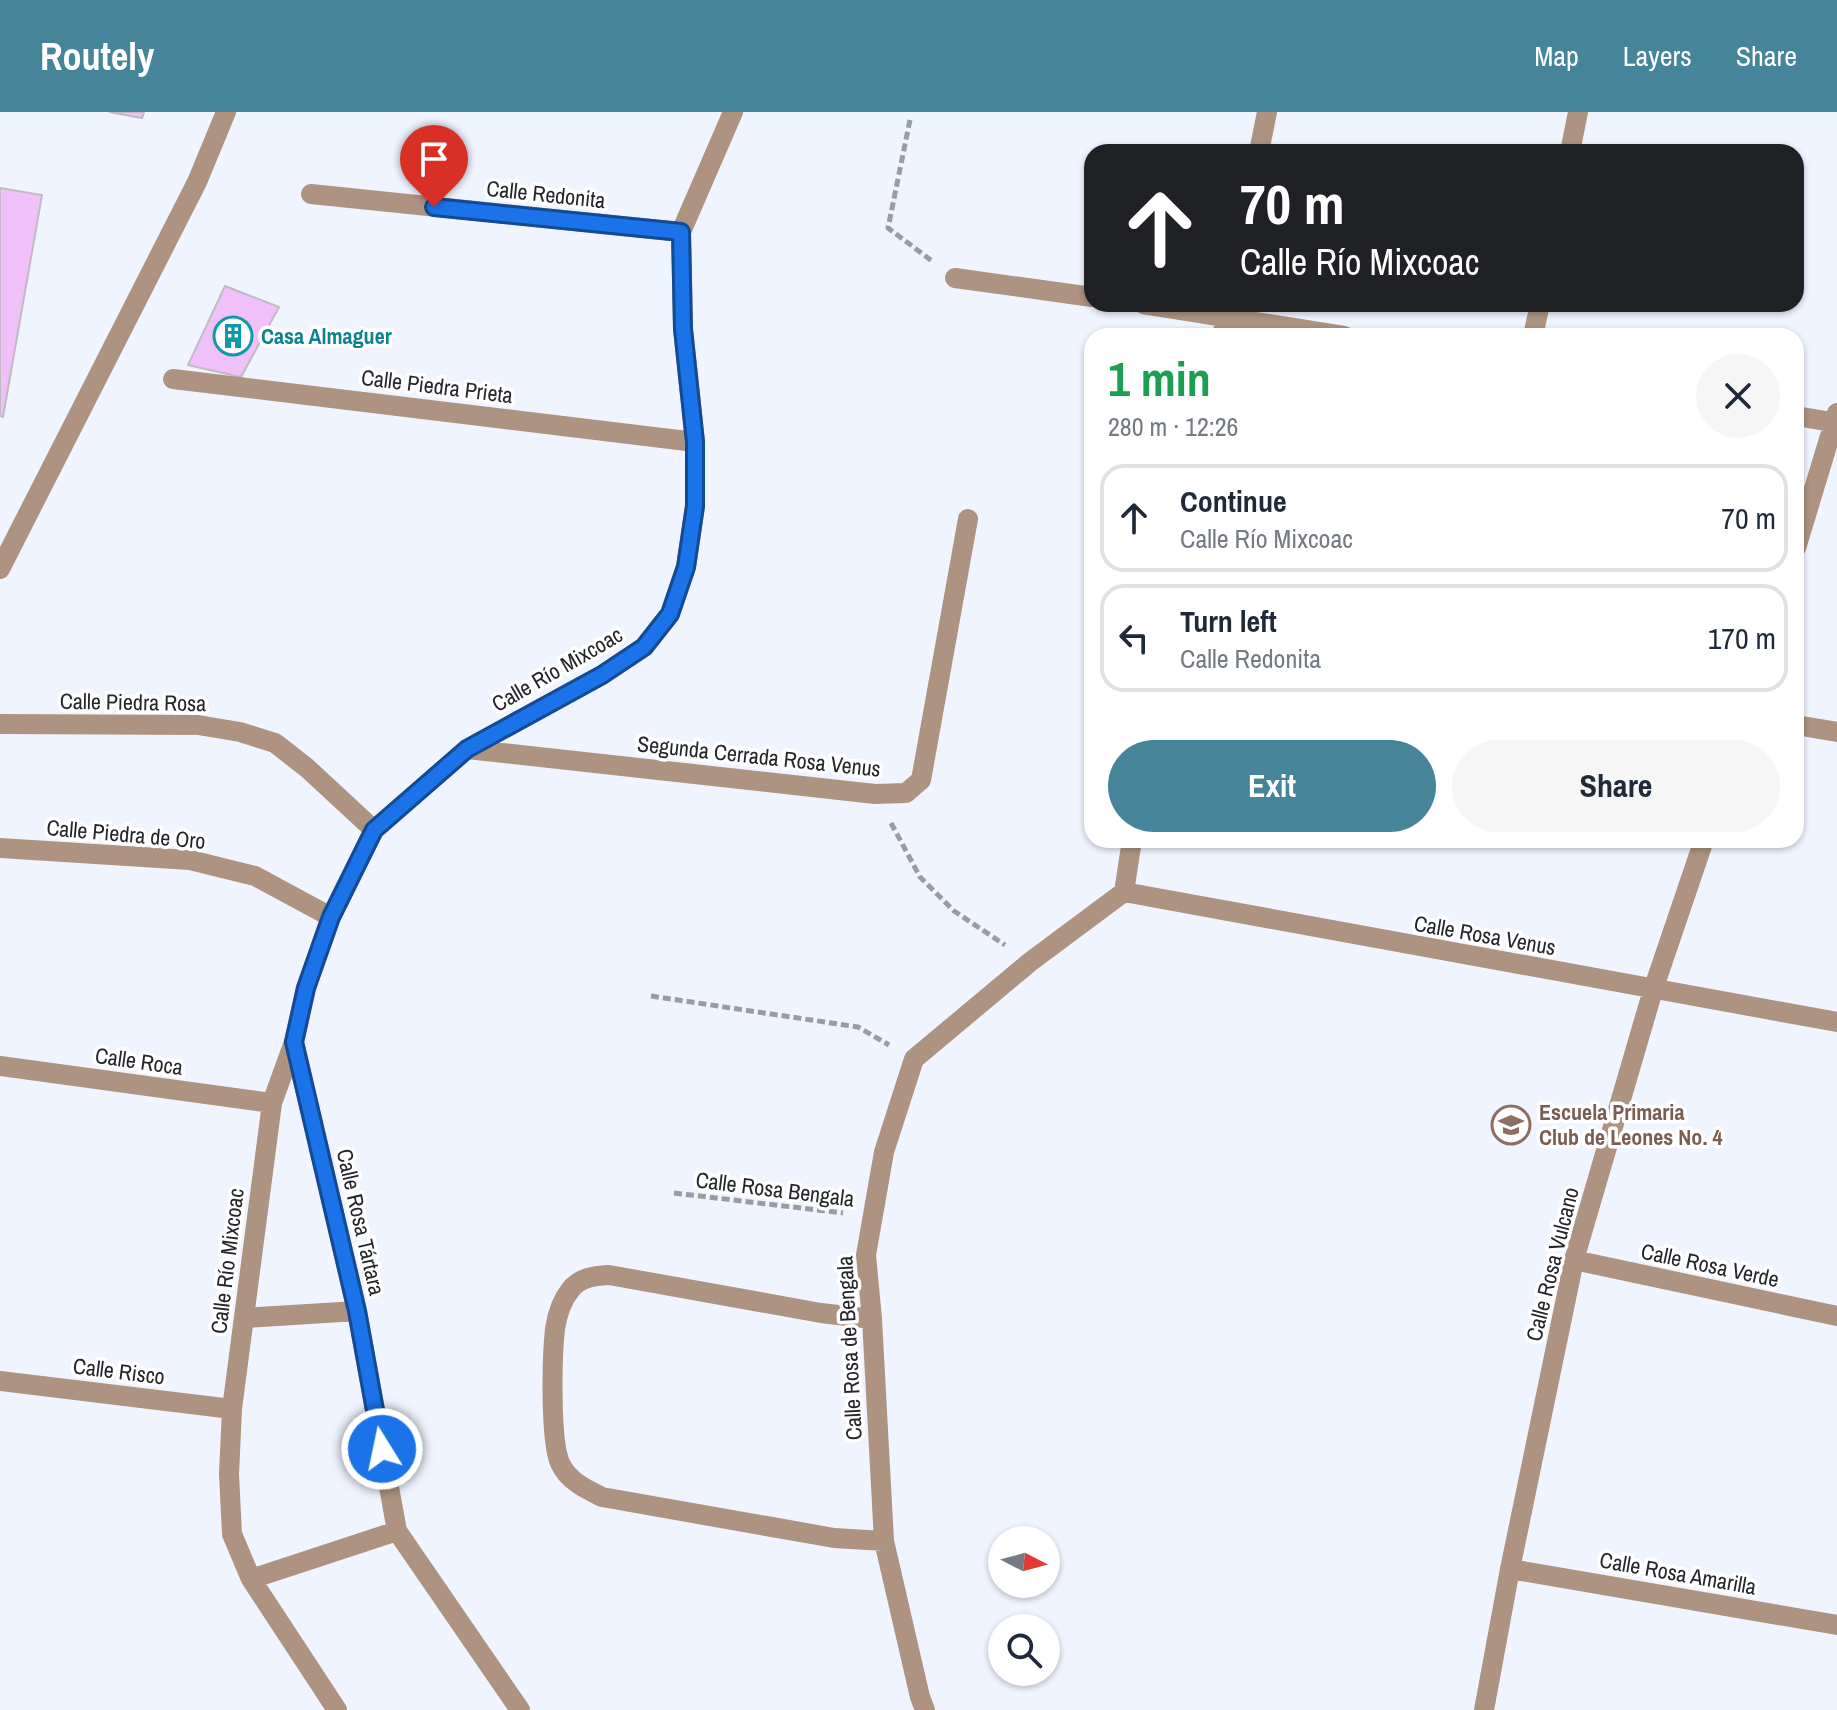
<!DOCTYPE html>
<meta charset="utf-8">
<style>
:root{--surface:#fff;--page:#f6f6f7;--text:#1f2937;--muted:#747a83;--line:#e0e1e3;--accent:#468499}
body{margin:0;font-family:"Archivo Narrow",sans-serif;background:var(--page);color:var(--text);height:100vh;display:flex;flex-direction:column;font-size:30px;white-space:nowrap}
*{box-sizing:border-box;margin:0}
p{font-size:26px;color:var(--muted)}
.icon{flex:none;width:44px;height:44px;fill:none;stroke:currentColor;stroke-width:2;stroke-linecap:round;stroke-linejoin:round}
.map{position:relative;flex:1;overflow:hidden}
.drawer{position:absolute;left:1084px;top:216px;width:720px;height:520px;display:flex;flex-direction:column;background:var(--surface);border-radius:24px;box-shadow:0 2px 6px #0004}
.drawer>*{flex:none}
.guide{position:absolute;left:1084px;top:32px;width:720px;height:168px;border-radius:24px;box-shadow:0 2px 6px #0004;background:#202124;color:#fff;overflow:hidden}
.needle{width:52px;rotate:96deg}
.tools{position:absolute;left:988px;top:1414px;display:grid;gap:16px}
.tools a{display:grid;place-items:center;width:72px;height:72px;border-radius:50%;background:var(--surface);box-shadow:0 2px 6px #0004;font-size:40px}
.pin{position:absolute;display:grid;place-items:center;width:68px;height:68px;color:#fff;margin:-82px -34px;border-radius:50% 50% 50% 0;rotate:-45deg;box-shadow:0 0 8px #0007}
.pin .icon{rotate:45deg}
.me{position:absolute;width:88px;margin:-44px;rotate:350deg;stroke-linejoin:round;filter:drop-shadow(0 0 6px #0008)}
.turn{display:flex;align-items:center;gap:28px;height:168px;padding:0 24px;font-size:36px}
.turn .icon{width:104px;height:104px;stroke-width:2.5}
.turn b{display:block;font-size:56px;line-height:68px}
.round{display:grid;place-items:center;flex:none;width:84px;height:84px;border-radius:42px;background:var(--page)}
.overview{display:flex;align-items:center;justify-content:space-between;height:136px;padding:0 24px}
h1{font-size:48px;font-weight:700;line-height:60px;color:#1e9e55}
.button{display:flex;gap:16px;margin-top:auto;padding:16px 24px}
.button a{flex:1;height:92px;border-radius:48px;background:var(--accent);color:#fff;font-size:32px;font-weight:700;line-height:92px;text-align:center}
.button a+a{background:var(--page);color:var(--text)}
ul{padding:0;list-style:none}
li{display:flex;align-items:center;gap:24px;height:108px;margin:0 16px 12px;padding:0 8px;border:4px solid var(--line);border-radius:24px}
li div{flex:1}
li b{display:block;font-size:30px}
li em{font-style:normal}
header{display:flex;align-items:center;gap:48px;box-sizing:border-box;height:112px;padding:0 40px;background:var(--accent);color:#fff}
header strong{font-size:38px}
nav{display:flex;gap:44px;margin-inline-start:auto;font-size:28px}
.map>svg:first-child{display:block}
.building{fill:#f0c1f9;stroke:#c2bac3;stroke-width:2}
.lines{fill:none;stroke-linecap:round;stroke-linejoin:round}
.path{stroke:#9a9ca4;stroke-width:5;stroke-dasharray:8 4;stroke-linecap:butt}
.minor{stroke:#ad9380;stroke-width:20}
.tertiary{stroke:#ad9380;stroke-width:20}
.route-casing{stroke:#114b97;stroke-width:20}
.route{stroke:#1a73e8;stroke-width:14}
.labels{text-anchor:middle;stroke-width:7;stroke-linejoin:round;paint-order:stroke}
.street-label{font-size:22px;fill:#25262a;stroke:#fff}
.culture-label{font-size:22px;font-weight:bold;fill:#0d838f;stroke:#fff;text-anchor:start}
.education-label{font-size:22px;font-weight:bold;fill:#785e54;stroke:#fff;text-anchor:start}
</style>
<header>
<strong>Routely</strong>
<nav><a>Map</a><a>Layers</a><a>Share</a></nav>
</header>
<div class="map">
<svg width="1837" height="1598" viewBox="0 0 1837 1598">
<rect width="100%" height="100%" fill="#f0f4ff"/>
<path class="building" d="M109 0H144L142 6Z
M0 76 42 83 3 305 0 304Z
M225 174 279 195 241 265 188 253Z"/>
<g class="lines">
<path class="path" d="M910 8 888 116 932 149
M891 711 920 765 954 799 1005 833
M651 884 858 915 889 933
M674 1081 843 1101"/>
<path class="minor" d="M1259 40 1267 0
M1570 40 1578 0
M311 82 681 120
M955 166 1092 185
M1143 192 1344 224
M1222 224 1229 192
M1533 224 1540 192
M173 267 695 330
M1796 304 1837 311
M1796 436 1837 301
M0 612 198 613 240 620 275 631 307 656 374 718
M1796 613 1837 620
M467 637 875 682 906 681 921 668 968 407
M0 736 190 748 255 764 331 805
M1124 780 1837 910
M1124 780 1132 728
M294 930 357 1199 397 1419 520 1598
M0 954 272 991
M1574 1148 1837 1204
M244 1206 357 1199
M872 1207 821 1201 609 1163C594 1164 581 1165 571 1177 562 1188 557 1203 555 1217 552 1244 550 1328 560 1351 568 1369 586 1377 602 1385L834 1426 884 1429
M0 1269 232 1297
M1510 1457 1837 1513
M251 1467 397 1419
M337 1598 251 1467 232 1422 229 1362 232 1297 272 991 294 930 306 876 331 805 374 718 467 637 602 563 644 535 670 502 686 455 695 394V330L683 217 681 120 733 0
M925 1598 920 1585 884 1429 872 1207 866 1143 884 1040 914 947 1030 850 1124 780
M1484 1598 1510 1457 1574 1148 1653 878 1704 728"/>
<path class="tertiary" d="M0 457 197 70 226 0"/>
</g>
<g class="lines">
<defs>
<path id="route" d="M382 1337 357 1199 294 930 306 876 331 805 374 718 467 637 602 563 644 535 670 502 686 455 695 394V330L683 217 681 120 434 95"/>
</defs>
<use href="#route" class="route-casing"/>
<use href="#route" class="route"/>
</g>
<defs>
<symbol id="building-ring" viewBox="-11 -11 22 22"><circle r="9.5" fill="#fff" stroke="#0f9aa8" stroke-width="1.5"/><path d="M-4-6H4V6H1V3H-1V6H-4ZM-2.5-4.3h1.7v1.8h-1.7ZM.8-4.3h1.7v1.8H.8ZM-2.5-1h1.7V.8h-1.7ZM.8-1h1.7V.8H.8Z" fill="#0f9aa8"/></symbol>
<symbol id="school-ring" viewBox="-11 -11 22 22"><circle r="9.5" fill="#fff" stroke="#8d6e63" stroke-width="1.5"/><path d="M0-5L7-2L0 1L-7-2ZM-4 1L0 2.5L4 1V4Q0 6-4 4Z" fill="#8d6e63"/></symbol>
</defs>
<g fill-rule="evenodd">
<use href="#building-ring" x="211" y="202" width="44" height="44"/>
<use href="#school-ring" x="1489" y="991" width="44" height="44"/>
</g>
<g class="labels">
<g class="street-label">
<text transform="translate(546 82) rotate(6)" y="8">Calle Redonita</text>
<text transform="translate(437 274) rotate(7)" y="8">Calle Piedra Prieta</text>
<text transform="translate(557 557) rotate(-30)" y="8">Calle Río Mixcoac</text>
<text transform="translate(133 590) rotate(1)" y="8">Calle Piedra Rosa</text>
<text transform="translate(759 644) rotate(6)" y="8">Segunda Cerrada Rosa Venus</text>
<text transform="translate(126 722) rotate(5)" y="8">Calle Piedra de Oro</text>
<text transform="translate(1485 823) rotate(10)" y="8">Calle Rosa Venus</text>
<text transform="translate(139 949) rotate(8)" y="8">Calle Roca</text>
<text transform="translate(775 1077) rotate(7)" y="8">Calle Rosa Bengala</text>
<text transform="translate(361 1110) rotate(77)" y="8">Calle Rosa Tártara</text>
<text transform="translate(227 1149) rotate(-83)" y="8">Calle Río Mixcoac</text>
<text transform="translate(1552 1152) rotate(-76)" y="8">Calle Rosa Vulcano</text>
<text transform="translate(1710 1153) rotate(12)" y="8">Calle Rosa Verde</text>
<text transform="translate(849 1236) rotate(-93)" y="8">Calle Rosa de Bengala</text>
<text transform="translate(119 1259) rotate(7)" y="8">Calle Risco</text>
<text transform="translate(1678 1461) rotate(10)" y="8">Calle Rosa Amarilla</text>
</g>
<g class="culture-label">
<text x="261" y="232">Casa Almaguer</text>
</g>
<g class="education-label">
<text x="1539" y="1008">Escuela Primaria<tspan x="1539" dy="25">Club de Leones No. 4</tspan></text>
</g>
</g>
</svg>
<div class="tools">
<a><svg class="needle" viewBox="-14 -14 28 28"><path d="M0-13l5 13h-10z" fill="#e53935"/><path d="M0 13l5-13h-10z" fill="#747a83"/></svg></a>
<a><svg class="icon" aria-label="search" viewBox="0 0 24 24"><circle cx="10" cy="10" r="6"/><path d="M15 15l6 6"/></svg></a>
</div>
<div class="pin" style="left:434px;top:95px;background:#d93025"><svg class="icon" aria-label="arrive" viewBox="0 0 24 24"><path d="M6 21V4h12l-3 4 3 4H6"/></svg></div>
<svg class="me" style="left:382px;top:1337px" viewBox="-20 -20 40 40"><circle r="17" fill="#1a73e8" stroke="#fff" stroke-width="3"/><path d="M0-11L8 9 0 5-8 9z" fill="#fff"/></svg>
<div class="guide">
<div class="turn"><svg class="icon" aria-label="ahead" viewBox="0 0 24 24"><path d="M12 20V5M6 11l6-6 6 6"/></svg><div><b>70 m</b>Calle Río Mixcoac</div></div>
</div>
<section class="drawer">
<div class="overview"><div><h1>1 min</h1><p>280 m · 12:26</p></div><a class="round"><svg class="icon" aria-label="close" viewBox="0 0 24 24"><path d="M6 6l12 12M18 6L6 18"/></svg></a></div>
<ul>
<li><svg class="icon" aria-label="ahead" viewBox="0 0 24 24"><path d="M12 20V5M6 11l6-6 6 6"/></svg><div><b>Continue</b><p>Calle Río Mixcoac</p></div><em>70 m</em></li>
<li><svg class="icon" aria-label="left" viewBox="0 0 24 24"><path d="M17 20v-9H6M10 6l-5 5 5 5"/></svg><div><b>Turn left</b><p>Calle Redonita</p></div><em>170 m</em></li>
</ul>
<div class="button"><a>Exit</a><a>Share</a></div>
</section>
</div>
